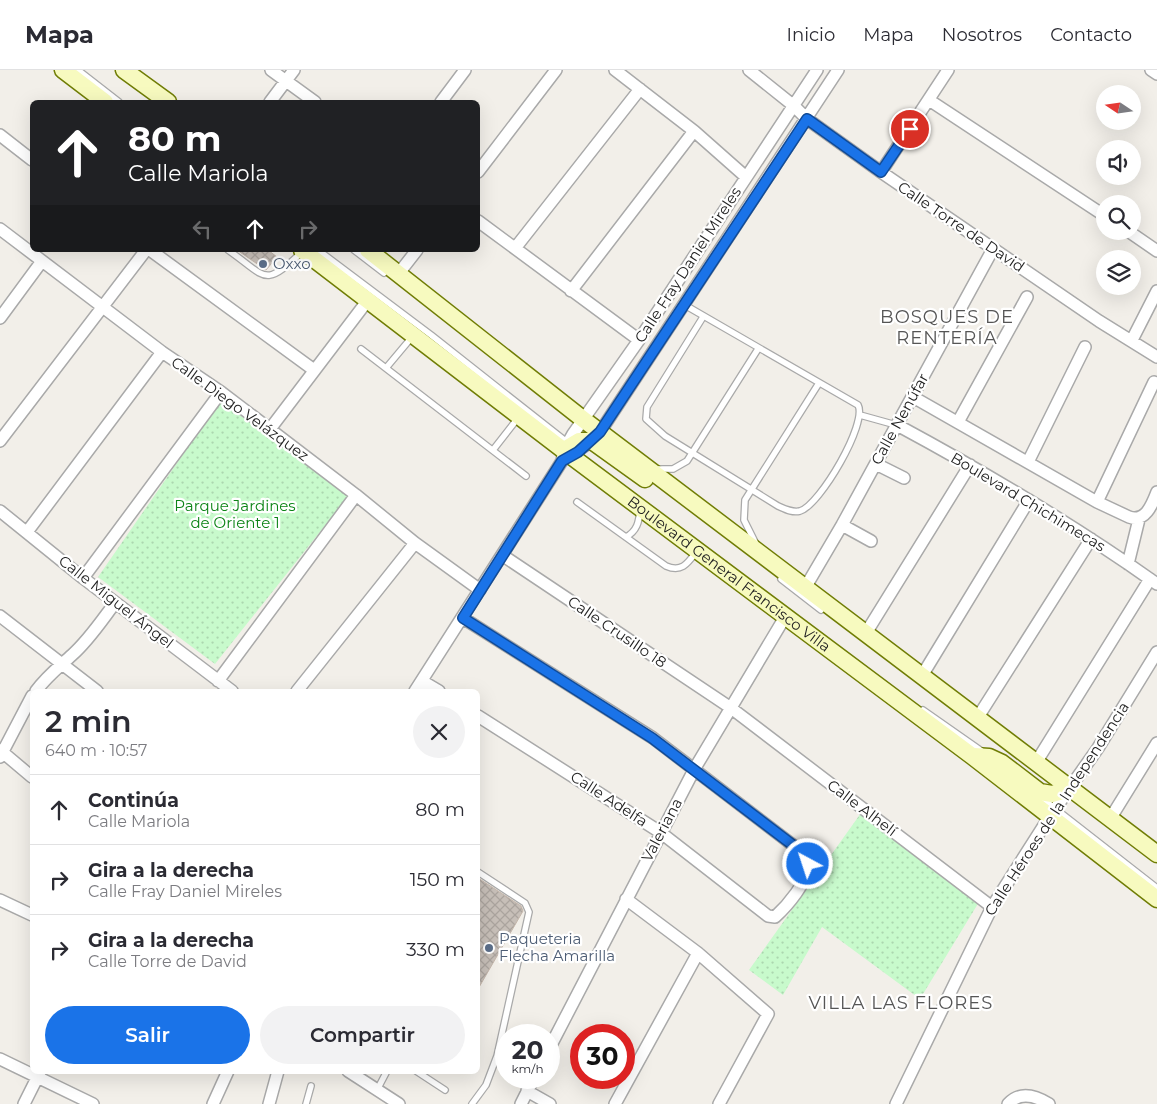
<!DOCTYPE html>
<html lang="es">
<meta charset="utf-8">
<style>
:root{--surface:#fff;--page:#f2f2f3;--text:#2b2b33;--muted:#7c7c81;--line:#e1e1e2;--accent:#1a73e8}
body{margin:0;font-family:Montserrat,sans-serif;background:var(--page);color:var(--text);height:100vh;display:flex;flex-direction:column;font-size:19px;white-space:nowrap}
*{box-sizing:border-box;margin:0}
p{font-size:16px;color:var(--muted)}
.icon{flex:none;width:28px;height:28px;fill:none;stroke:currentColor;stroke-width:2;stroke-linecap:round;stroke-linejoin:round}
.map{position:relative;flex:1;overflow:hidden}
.sheet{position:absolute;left:30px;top:619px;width:450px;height:385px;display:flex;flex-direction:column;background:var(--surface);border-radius:8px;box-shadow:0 5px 20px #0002}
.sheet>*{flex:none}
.banner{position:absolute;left:30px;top:30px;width:450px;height:152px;border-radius:8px;box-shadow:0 5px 20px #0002;background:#202124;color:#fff;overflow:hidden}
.needle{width:32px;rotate:283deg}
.buttons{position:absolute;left:1096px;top:15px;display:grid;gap:10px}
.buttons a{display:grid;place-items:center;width:45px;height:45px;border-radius:50%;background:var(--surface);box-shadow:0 5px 20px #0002;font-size:25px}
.speed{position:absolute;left:495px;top:954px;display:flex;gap:10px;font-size:25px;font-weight:700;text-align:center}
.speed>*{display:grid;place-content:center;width:65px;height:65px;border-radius:50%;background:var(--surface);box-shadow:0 5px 20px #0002;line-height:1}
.speed small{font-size:12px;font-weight:400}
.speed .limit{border:8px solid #d22;background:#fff;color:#111}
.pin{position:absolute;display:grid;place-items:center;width:42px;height:42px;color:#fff;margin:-21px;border:2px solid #fff;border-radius:50%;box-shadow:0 1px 5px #0007}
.me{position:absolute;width:55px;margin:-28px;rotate:320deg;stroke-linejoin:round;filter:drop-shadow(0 0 4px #0008)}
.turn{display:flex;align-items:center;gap:18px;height:105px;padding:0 15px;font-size:22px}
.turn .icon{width:65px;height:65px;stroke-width:2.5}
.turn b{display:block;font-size:35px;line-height:42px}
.lanes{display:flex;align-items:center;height:48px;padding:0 15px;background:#0003;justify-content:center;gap:25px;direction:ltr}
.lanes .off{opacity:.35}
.round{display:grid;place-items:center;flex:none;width:52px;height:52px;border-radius:26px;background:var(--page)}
.headline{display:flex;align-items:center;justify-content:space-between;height:85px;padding:0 15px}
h1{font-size:30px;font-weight:600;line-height:38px}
.cta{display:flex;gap:10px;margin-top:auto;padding:10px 15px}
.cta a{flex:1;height:58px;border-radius:30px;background:var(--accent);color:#fff;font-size:20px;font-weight:600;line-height:58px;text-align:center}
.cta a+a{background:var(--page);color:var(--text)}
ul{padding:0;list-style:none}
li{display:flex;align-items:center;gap:15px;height:70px;padding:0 15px;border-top:1px solid var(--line)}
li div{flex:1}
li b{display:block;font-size:19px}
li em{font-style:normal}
header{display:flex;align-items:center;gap:30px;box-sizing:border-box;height:70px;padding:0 25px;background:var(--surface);border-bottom:1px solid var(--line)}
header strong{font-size:24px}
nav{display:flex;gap:28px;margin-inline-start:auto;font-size:18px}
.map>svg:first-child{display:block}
.park{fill:url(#park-dots)}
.building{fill:url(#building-cross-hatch);stroke:#c4b6ab}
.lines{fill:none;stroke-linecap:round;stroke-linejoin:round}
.service-casing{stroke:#a9a9a9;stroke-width:8}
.minor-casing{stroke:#a9a9a9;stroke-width:14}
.secondary-casing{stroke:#707d05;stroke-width:19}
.service{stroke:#fff;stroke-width:5.5}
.minor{stroke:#fff;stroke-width:11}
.secondary{stroke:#f7fabf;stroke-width:16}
.route-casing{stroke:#114b97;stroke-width:12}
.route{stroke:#1a73e8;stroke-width:9}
.service-dot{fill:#5c6f8a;stroke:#fff;stroke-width:2}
.labels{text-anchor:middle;stroke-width:4.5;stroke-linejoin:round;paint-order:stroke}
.street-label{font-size:15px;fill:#222;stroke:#fff}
.service-label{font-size:15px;fill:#4e5e75;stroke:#fff;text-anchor:start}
.park-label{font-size:15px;fill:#0c8416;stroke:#fff}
.quarter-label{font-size:18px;letter-spacing:1px;fill:#555;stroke:#fff}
</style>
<header>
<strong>Mapa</strong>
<nav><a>Inicio</a><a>Mapa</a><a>Nosotros</a><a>Contacto</a></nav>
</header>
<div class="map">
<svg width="1157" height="1034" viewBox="0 0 1157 1034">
<defs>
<pattern id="park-dots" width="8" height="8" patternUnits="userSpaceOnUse" patternTransform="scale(1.25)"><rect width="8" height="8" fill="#c8facc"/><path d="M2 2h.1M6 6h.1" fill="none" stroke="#acd6af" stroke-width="1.8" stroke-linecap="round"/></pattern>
<pattern id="building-cross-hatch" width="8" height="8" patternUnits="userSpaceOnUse" patternTransform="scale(1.25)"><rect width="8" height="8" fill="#c7bfb8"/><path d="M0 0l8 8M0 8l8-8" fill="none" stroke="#aba49e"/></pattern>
</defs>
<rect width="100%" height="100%" fill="#f2efe9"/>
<path class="park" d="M220 331 350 424 215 594 98 507Z
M861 743 979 832 920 929 822 857 783 925 749 900Z"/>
<path class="building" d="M237 180H268L277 187 266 200Z
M478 808 521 836 523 841 478 919Z"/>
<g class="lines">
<defs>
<path id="service" d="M78 0 119 32
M228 180C267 207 263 219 302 182
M318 180 431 265 568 373
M354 180 384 203
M683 234 858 335C868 353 820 435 800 441 792 443 785 439 778 436L665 366 646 349 647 337 703 247
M361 279 526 406
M386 298 412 267
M860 345 896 355
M493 380 518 348
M655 399H673L687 391 758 279
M577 432 666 496C682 503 688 493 697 481
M626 467C637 461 639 452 640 440
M755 472 744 450 745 430 819 313
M781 509 821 540
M923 640 983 682
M1039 726 1157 818
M416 1001 445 1020
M377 1020 387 1001
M306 1034 311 1016
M472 1034 486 1015 497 986 529 842 525 833 478 802"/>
<path id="minor" d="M271 0 315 32
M615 0 694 61 746 107
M749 0 794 36 807 49 881 102 1099 251 1157 287
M1151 0 1157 4
M929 30 1105 146
M270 32 294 0
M441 32 465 0
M0 65 32 90
M478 102 556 0
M881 102 948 0
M478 151 639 270
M0 159 162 282 221 322 356 425 415 473 480 520
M1128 161 1157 181
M516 177 640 19
M150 180 314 300
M399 203 417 180
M571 221 694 61
M0 248 42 191
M1132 270 1157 221
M913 327 1097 432 1129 447C1145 453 1152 435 1157 422
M958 352 1027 227
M897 355C986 403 1074 455 1157 514
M270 359 368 230
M0 371 146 180
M565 389 592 371 600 362 838 0
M1028 392 1085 277
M876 394 904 408
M1097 432 1154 312
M0 441 83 508 232 621
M842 455 871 471
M27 462 162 282
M502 485 731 638 992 837
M1128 494 1139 449
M83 508 221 322
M805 518 842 455 993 179
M0 546 97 621
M463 548 653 668 798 779 808 794C809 811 787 836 775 847L768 846 660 762 478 646
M866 563 970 395
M923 604 1029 430
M218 611 356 425
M422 611 439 621
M36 621C47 606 59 597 72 585 89 570 102 550 115 533
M297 621 415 473
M415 621 562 391 564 380 573 364 639 270 817 0
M978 647 1091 469
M0 680 32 707
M0 687 32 626
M1037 691 1150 509
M1110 749 1157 673
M626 829 698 883 768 944 719 1034
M0 830 32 845
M549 979 695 698 785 547
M0 989 93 1034
M348 1001 399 1034
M527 1021 550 1034
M24 1034 40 1002
M213 1034 228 1001
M269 1034 278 1001
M521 1034 534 1008
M615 1034 698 883
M896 1034 992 837 1050 746 1098 678 1157 582
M1008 1034C1020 1021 1036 1026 1049 1034"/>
<g id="secondary">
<path d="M63 0 105 32"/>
<path d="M124 0 168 32"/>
<path id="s1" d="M302 180 571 386 972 686 1157 829"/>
<path d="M368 180 584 350 1157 784"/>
<path d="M564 380 579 371H592L645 409"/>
<path d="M974 686 989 687 1002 693 1040 722 1052 724 1070 719"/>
</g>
</defs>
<use href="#service" class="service-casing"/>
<use href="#minor" class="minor-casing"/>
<use href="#secondary" class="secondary-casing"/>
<use href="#service" class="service"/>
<use href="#minor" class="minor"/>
<use href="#secondary" class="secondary"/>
</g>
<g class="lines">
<defs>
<path id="route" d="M808 794 798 779 652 668 463 548 562 391 578 382 600 362 807 49 881 102 910 59"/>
</defs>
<use href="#route" class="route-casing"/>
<use href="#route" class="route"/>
</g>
<g class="service-dot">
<circle cx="263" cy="194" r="5"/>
<circle cx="489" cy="878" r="5"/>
</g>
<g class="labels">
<g class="street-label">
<text transform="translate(961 157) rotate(34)" y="5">Calle Torre de David</text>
<text transform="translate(688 195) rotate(-57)" y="5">Calle Fray Daniel Mireles</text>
<text transform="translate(240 339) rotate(36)" y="5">Calle Diego Velázquez</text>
<text transform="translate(900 349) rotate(-61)" y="5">Calle Nenúfar</text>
<text transform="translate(1028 432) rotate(31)" y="5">Boulevard Chichimecas</text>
<text dy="5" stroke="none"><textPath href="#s1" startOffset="536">Boulevard General Francisco Villa</textPath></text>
<text transform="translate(116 532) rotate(38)" y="5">Calle Miguel Ángel</text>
<text transform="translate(617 562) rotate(34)" y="5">Calle Crusillo 18</text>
<text transform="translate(609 729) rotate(33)" y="5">Calle Adelfa</text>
<text transform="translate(862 738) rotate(37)" y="5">Calle Alhelí</text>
<text transform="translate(1057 739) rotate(-57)" y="5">Calle Héroes de la Independencia</text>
<text transform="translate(662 760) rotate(-62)" y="5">Valeriana</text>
</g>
<g class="service-label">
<text x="273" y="199">Oxxo</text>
<text x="499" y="874">Paqueteria<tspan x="499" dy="17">Flecha Amarilla</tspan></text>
</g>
<g class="park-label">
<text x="235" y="441">Parque Jardines<tspan x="235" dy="17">de Oriente 1</tspan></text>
</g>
<g class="quarter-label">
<text x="947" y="253">BOSQUES DE<tspan x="947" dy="21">RENTERÍA</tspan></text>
<text x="901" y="939">VILLA LAS FLORES</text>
</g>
</g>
</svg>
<div class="buttons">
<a><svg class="needle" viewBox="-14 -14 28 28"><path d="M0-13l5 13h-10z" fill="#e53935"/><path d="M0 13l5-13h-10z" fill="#7c7c81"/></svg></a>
<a><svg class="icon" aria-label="sound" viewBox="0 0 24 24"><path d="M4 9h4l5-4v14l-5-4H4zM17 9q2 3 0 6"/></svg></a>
<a><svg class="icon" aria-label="search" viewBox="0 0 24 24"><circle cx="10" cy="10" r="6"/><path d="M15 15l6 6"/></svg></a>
<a><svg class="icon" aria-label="layers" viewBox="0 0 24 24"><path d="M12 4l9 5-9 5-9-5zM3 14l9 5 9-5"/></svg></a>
</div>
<div class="speed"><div>20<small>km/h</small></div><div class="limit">30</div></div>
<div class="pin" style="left:910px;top:59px;background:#d93025"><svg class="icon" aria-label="arrive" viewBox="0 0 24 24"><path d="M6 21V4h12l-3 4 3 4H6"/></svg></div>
<svg class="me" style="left:808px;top:794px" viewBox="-20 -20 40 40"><circle r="17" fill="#1a73e8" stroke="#fff" stroke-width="3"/><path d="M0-11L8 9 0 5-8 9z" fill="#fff"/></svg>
<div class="banner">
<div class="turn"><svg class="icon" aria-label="ahead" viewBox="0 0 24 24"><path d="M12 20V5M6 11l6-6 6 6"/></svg><div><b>80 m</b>Calle Mariola</div></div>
<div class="lanes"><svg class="icon off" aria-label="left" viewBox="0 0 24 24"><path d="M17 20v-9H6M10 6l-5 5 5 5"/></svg><svg class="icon" aria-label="ahead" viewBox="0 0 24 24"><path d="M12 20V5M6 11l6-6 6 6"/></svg><svg class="icon off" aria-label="right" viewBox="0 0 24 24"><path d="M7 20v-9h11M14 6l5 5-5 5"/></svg></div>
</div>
<section class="sheet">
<div class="headline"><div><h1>2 min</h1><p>640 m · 10:57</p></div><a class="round"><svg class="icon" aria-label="close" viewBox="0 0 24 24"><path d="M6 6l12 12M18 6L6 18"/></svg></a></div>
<ul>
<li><svg class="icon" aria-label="ahead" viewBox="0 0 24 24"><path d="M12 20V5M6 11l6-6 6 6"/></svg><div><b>Continúa</b><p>Calle Mariola</p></div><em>80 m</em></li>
<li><svg class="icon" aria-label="right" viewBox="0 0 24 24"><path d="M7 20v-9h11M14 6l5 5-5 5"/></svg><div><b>Gira a la derecha</b><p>Calle Fray Daniel Mireles</p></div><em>150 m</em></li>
<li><svg class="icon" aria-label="right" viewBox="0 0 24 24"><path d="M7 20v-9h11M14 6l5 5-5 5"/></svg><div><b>Gira a la derecha</b><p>Calle Torre de David</p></div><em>330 m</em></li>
</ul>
<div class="cta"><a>Salir</a><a>Compartir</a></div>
</section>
</div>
